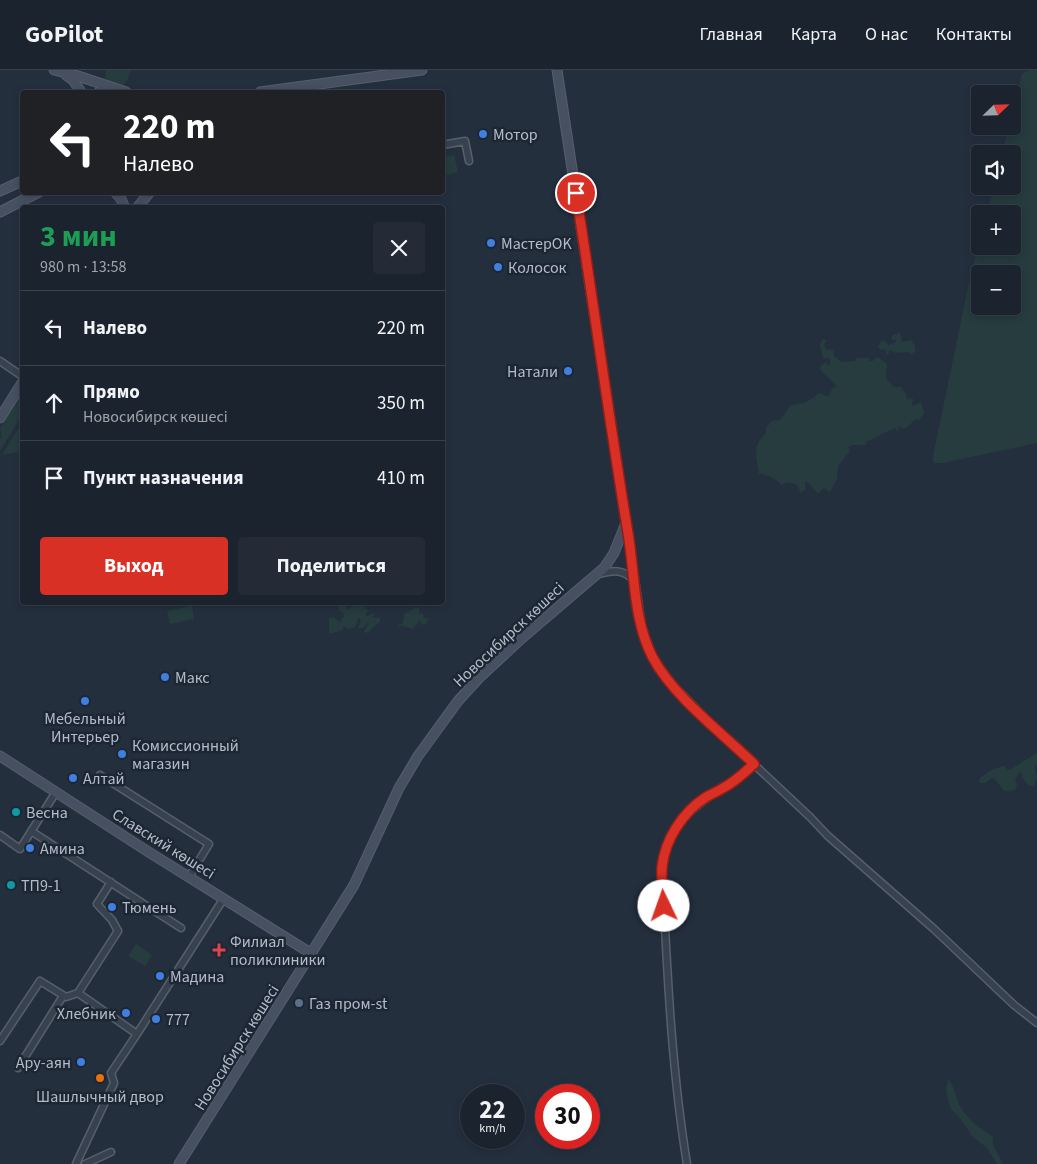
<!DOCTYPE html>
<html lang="ru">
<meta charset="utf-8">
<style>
:root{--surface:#1b232e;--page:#242b36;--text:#f1f3f6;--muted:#a0a4aa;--line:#39404a;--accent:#d93025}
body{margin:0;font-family:"Source Sans 3",sans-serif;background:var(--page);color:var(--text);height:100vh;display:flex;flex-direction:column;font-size:19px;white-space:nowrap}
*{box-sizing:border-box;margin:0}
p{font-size:16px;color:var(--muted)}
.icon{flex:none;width:28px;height:28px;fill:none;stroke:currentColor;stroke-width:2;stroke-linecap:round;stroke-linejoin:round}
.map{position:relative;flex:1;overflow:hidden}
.panel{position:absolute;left:20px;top:135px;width:425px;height:400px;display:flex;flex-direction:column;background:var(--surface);border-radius:5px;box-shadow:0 2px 8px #0003,0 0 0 1px var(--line)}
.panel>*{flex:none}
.top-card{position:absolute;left:20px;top:20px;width:425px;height:105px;border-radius:5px;box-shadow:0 2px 8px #0003,0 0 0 1px var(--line);background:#202124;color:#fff;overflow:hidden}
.needle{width:32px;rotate:67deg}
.controls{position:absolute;left:971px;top:15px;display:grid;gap:10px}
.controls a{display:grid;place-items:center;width:50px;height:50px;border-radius:5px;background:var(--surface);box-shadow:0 2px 8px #0003,0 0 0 1px var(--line);font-size:25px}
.speed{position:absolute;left:460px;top:1014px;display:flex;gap:10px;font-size:25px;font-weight:700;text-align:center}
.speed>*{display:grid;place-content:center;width:65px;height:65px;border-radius:50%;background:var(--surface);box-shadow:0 2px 8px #0003,0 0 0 1px var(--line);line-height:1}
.speed small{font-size:12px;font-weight:400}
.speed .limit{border:8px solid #d22;background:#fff;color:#111}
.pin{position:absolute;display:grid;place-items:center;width:42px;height:42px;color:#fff;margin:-21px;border:2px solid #fff;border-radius:50%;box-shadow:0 1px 5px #0007}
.me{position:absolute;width:55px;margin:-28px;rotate:357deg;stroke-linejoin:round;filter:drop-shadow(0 0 4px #0008)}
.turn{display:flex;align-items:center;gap:18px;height:105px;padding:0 20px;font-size:22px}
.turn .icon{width:65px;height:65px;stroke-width:2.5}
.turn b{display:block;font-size:35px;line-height:42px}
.round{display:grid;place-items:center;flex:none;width:52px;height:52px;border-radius:5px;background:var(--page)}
.headline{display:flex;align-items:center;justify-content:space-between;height:85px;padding:0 20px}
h1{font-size:30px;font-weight:700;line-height:38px;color:#1e9e55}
.button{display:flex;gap:10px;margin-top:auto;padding:10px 20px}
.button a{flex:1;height:58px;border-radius:5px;background:var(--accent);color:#fff;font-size:20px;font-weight:700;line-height:58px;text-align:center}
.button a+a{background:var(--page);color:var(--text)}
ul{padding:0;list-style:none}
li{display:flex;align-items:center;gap:15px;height:75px;padding:0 20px;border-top:1px solid var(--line)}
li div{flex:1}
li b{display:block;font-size:19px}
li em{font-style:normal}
header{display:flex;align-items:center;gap:30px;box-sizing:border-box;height:70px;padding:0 25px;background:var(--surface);border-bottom:1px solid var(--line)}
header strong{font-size:24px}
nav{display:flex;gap:28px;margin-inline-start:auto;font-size:18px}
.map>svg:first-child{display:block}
.green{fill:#263c3f;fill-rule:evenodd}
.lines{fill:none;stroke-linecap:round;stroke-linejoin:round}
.street-casing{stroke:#565f6c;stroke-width:9}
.secondary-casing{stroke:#565f6c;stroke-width:11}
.street{stroke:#38414e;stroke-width:6}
.secondary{stroke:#465061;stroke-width:9}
.route-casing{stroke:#8d1f18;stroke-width:12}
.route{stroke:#d93025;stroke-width:9}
.shop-dot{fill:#3f7fe0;stroke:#1d2633;stroke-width:2}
.culture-dot{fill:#0f9aa8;stroke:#1d2633;stroke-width:2}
.health-dot{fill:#e0444e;stroke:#1d2633;stroke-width:2}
.service-dot{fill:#5c6f8a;stroke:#1d2633;stroke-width:2}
.food-dot{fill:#e8710a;stroke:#1d2633;stroke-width:2}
.labels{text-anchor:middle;stroke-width:5;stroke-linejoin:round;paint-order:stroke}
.poi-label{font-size:16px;fill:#b4bcc9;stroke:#1d2633;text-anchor:start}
.street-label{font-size:16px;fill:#b4bcc9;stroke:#1d2633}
</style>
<header>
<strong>GoPilot</strong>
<nav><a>Главная</a><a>Карта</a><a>О нас</a><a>Контакты</a></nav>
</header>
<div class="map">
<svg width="1037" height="1094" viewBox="0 0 1037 1094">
<rect width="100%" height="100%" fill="#242f3e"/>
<path class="green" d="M106 0H131L127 11 122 16 108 14 105 9Z
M1029 0H1037V373L943 393H934L933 386 971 203 980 169V176H1012V144H987L994 116H1012V84H1002L1009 56H1012L1013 42 1022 4ZM980 204H1012V236H980Z
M454 85 458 102 443 106V87Z
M900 262 902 272 911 270 915 276V282L911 284 909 282 895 283 890 280 887 285 885 279 881 280 878 277 882 270 889 275 896 272V270H893L891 268 893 265Z
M822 269 827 270 824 275 826 279 833 280 834 286 842 292 855 291 857 288H869L870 291H873L877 287 887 294 886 309 894 317H901L906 324 907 329 913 328 912 336 921 332 924 343 919 350 916 349C912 352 907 358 903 359L900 356 897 362 896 358 892 359 866 372V375H853L848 377 850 381 838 396 837 409 830 422 824 418 818 424 808 412H805V420L800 422 797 415 788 412 781 415C778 410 765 403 759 404 756 386 752 377 766 363V358L772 351 780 350 791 335 805 333 820 323 828 327 832 319 837 316 821 301 820 297 824 293 827 292V295H830V290L828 287 826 289 823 288 820 274Z
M22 324V345L0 381V369L2 367 0 358Z
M22 353V369L19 373 22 378 18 379 19 382 2 385Z
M339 532 344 533 348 540 353 535 361 534 364 535 365 539 368 540 365 547 374 543 375 544 372 547 380 548V552L372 558 369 562 365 563 364 561 369 553 368 552 363 558H358L361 551 359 548H358L355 557 349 559 344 556 342 560 330 564 329 563V548L333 547 340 552 344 546 343 542 339 540Z
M192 536 194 549 170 554 167 541Z
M416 537 420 539 419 544 423 543 424 548H429L426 554 422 555 420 550 413 559 403 556 397 557 398 555 403 553 404 544Z
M1037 683V695L1035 697 1037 708 1034 716H1029L1023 708 1022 703 1020 702 1015 709 1017 715 1015 720 1004 721 995 709 992 708 985 713H979L980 708 993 699 1004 696 1008 700 1011 699Z
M136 874 152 885 145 896 128 886Z
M948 1009C956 1018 955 1029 961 1038 969 1051 981 1058 993 1067V1075L1003 1094H997L987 1078 972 1066 960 1048 950 1038 946 1020Z"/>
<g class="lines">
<defs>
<path id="street" d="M442 75 465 71 469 91
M0 291 22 306
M627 454 642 558 654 590 674 616 709 652 810 747 828 766 934 859 1014 935 1037 953
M599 504C614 500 623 499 635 511
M100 705 209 774 189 807
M31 761 181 858
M0 765 20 779 56 722
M78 923 118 861 112 850 97 834 111 812
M0 971 40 911 66 927 78 923 137 964 224 828
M18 998 63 926
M76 1094 114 1013 111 1003 137 964
M85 1094 111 1082
M687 1094C671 996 667 897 662 798 674 734 712 731 754 695"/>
<path id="secondary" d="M54 0 78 6 126 22
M66 5 73 10 81 22
M99 22H115
M260 22 422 0
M0 121 22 111
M115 122 121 129 125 138
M137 138 150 122
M0 142 39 122
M0 348 22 313
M0 686 147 781 312 884
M179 1094 354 815 399 718 418 686 458 631 479 608 522 568 604 498 614 483 626 453 557 0"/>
</defs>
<use href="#street" class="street-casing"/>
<use href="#secondary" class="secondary-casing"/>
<use href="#street" class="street"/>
<use href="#secondary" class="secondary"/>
</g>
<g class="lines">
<defs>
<path id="route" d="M576 123C594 236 609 350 628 463 635 504 633 550 653 588 674 627 722 663 754 694 744 703 735 712 723 718 718 721 712 724 706 727 683 742 665 769 662 797 661 810 663 823 664 836"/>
</defs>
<use href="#route" class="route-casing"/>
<use href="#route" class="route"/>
</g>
<g class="shop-dot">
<circle cx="483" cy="64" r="5"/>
<circle cx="491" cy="173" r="5"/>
<circle cx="498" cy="197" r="5"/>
<circle cx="568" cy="301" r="5"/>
<circle cx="165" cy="607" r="5"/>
<circle cx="85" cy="631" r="5"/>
<circle cx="122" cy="684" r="5"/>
<circle cx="73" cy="708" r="5"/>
<circle cx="30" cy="778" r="5"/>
<circle cx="112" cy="837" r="5"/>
<circle cx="160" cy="906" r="5"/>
<circle cx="126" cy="943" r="5"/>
<circle cx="156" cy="949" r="5"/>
<circle cx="81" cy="992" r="5"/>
</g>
<g class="culture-dot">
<circle cx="16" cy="742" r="5"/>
<circle cx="11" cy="815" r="5"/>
</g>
<path class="health-dot" d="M216.5 872.5h5v5h5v5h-5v5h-5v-5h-5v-5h5z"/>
<circle class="service-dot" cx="299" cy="933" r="5"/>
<circle class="food-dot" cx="100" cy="1008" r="5"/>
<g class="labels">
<g class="poi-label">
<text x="493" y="70">Мотор</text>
<text x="501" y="179">МастерOK</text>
<text x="508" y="203">Колосок</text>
<text x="558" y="307" text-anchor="end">Натали</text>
<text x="175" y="613">Макс</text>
<text x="85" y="654" text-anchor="middle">Мебельный<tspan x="85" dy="18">Интерьер</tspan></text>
<text x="132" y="681">Комиссионный<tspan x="132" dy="18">магазин</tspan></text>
<text x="83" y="714">Алтай</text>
<text x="26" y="748">Весна</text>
<text x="40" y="784">Амина</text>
<text x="21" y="821">ТП9-1</text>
<text x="122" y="843">Тюмень</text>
<text x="230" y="877">Филиал<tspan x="230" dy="18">поликлиники</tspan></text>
<text x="170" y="912">Мадина</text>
<text x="309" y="939">Газ пром-st</text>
<text x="116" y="949" text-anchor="end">Хлебник</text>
<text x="166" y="955">777</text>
<text x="71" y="998" text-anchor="end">Ару-аян</text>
<text x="100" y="1032" text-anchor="middle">Шашлычный двор</text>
</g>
<g class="street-label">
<text transform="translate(508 564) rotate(-43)" y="6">Новосибирск көшесі</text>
<text transform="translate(164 773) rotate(32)" y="6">Славский көшесі</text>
<text transform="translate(236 977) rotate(-58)" y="6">Новосибирск көшесі</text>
</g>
</g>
</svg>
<div class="controls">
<a><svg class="needle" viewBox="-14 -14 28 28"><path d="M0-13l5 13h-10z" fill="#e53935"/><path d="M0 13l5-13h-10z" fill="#a0a4aa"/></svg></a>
<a><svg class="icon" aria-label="sound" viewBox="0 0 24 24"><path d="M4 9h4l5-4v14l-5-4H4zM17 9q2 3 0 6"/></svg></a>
<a>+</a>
<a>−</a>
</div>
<div class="speed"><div>22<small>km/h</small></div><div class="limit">30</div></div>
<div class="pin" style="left:576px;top:123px;background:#d93025"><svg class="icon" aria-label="arrive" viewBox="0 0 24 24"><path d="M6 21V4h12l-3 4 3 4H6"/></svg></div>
<svg class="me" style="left:664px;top:836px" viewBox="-20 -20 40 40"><circle r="19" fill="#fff"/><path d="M0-13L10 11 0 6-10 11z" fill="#d93025"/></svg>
<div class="top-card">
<div class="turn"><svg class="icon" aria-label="left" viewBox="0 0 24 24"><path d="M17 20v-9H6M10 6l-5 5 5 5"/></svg><div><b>220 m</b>Налево</div></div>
</div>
<section class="panel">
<div class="headline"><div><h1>3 мин</h1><p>980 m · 13:58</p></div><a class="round"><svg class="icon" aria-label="close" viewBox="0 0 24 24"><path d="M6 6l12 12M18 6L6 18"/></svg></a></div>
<ul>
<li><svg class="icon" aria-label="left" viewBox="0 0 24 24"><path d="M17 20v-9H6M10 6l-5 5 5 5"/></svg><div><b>Налево</b></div><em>220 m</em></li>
<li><svg class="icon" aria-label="ahead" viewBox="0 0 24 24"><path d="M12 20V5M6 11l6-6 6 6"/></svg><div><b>Прямо</b><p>Новосибирск көшесі</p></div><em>350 m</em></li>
<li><svg class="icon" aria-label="arrive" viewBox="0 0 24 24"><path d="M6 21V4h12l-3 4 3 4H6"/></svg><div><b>Пункт назначения</b></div><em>410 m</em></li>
</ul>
<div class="button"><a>Выход</a><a>Поделиться</a></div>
</section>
</div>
